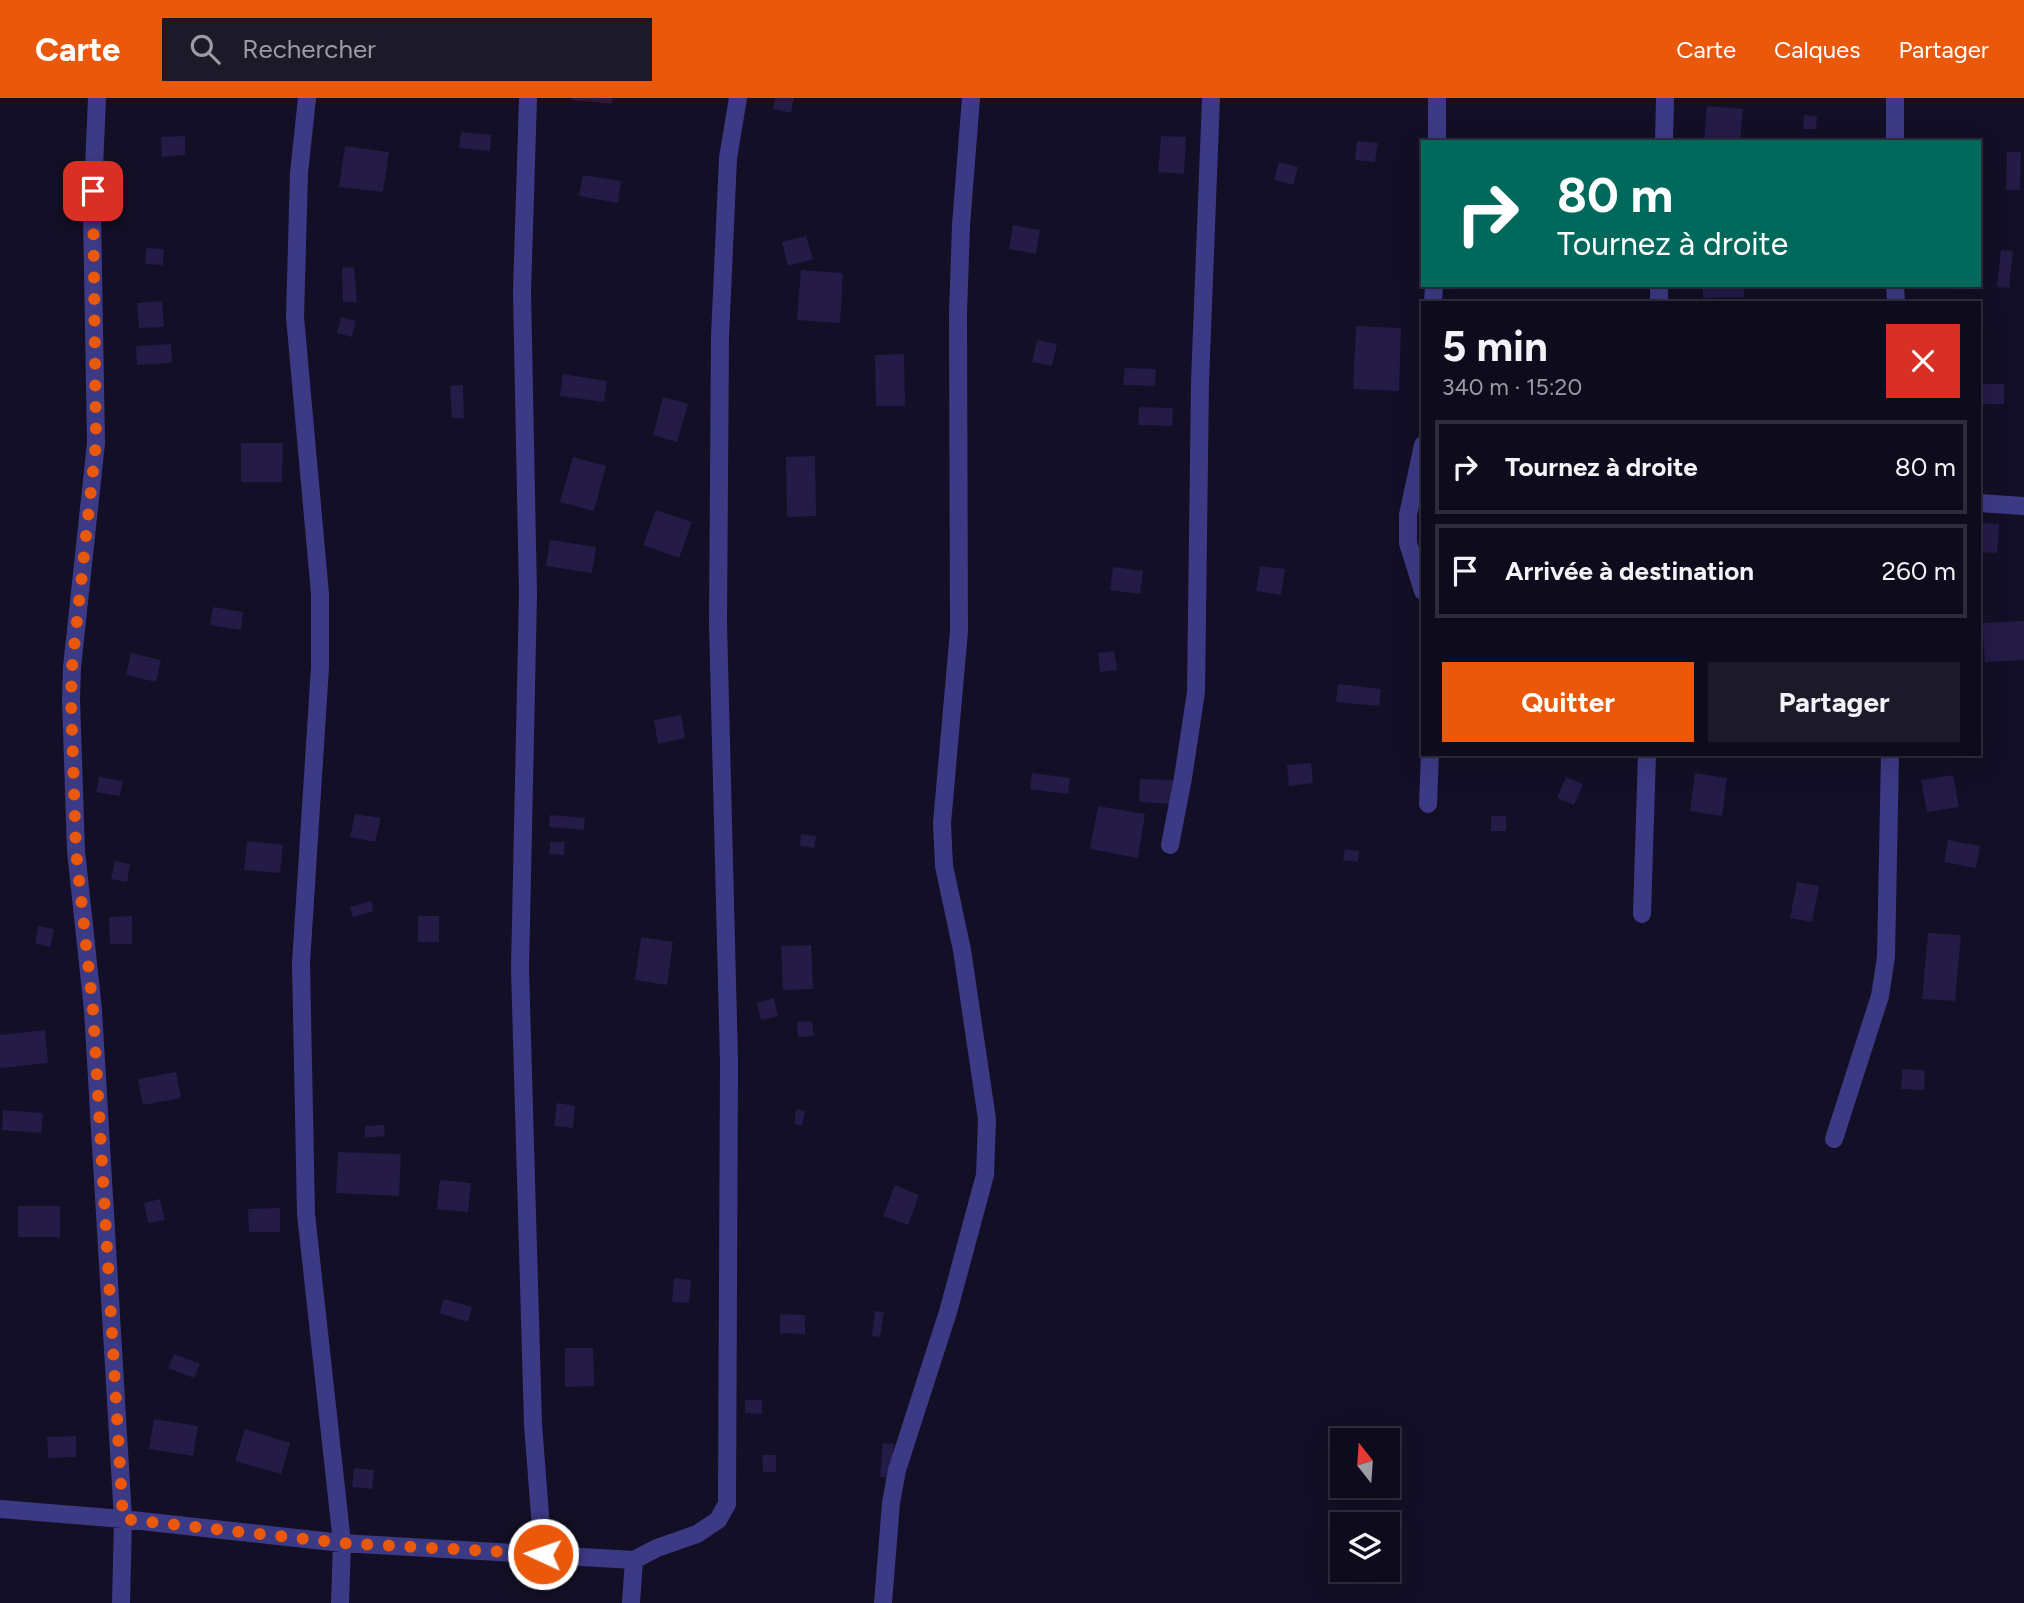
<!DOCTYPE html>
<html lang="fr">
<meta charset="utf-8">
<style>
:root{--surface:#0e0b1c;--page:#1c1929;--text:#f1f3f6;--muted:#9b9ba3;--line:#2e2b3b;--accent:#ea580c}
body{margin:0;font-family:Figtree,sans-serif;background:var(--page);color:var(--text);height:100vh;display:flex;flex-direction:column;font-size:26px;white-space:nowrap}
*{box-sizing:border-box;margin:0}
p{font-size:23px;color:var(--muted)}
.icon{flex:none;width:38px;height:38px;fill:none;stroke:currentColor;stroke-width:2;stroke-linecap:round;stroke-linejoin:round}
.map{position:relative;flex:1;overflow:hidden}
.details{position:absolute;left:1421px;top:203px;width:560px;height:455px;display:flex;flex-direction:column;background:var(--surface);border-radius:0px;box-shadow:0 7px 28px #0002,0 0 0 2px var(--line)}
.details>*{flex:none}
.banner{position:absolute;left:1421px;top:42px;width:560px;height:147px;border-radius:0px;box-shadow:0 7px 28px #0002,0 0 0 2px var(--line);background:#00695c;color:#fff;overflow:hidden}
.needle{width:46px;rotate:343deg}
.tools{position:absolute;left:1330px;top:1330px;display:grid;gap:14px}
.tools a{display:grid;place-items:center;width:70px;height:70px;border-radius:0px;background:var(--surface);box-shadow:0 7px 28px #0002,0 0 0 2px var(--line);font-size:35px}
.pin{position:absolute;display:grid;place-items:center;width:60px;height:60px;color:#fff;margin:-30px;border-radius:14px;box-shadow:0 4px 10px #0006}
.me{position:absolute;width:77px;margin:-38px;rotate:273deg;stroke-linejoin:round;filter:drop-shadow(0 0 5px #0008)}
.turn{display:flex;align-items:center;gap:24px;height:147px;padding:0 21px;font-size:32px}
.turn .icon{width:91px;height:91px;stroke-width:2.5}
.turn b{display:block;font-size:49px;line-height:60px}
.round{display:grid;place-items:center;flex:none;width:74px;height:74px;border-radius:0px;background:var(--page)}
.overview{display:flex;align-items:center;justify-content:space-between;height:119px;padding:0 21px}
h1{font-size:42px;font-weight:700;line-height:52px}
.cta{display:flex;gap:14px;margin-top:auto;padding:14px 21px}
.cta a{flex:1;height:80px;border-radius:0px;background:var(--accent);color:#fff;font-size:28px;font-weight:700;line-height:80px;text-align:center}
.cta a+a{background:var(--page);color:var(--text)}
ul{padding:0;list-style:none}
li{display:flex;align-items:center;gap:21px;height:94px;margin:0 14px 10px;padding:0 7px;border:4px solid var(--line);border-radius:0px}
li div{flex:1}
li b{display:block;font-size:26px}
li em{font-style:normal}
header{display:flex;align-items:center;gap:42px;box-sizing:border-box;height:98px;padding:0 35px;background:var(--accent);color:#fff}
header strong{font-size:33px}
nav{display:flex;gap:38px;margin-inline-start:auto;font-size:24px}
.search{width:490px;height:63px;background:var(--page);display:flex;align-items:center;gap:18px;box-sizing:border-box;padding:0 24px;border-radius:0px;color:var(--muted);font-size:26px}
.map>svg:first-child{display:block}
.building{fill:#241b47}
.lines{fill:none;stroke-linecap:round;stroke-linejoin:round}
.minor{stroke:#3d3a85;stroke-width:18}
.route{stroke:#ea580c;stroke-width:12;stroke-dasharray:0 21.6}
</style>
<header>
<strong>Carte</strong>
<div class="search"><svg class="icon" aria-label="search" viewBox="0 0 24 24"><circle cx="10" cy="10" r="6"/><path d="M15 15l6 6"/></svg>Rechercher</div>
<nav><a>Carte</a><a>Calques</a><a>Partager</a></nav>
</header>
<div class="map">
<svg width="2024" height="1505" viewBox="0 0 2024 1505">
<rect width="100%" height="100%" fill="#130f26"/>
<path class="building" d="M572 0H612V6L572 2Z
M775 0H794L791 15 773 11Z
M1707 8 1743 11 1740 44H1704Z
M1804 17 1817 18 1816 31H1803Z
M461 34 491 37 490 53 459 50Z
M185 38V57L162 59 161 39Z
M1161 38 1186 39 1184 76 1158 74Z
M1357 43 1378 45 1375 64 1355 62Z
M345 48 389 54 383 94 339 89Z
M2007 54H2021L2020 92H2006Z
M1279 64 1298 69 1293 87 1274 82Z
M583 77 621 83 618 105 579 98Z
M1013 127 1040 132 1036 156 1009 151Z
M806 138 813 161 788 168 782 144Z
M146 150 164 151 163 167 145 166Z
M2001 152 2013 153 2009 190 1997 189Z
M354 169 357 204H343L342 170Z
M801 172 843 175 840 225 797 222Z
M1703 187H1744V199L1703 200Z
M162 203 164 229 139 230 137 205Z
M341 219 356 223 352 239 337 235Z
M1356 228 1401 230 1399 293 1353 291Z
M1037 242 1057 246 1052 268 1032 264Z
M171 246 172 265 137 267 136 248Z
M904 256 905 308H876L875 257Z
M1125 270 1156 271 1155 288 1123 287Z
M563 276 607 283 604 304 560 298Z
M1983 286H2004V306H1983Z
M463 287 464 320H452L450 288Z
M663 299 688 306 677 344 653 337Z
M1139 309 1173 310 1172 328 1138 327Z
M241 345H283L282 384H241Z
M815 358 816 418 787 419 786 359Z
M573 359 606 368 594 413 560 404Z
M656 412 692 424 679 460 643 447Z
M1979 425 1999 426 1997 455 1979 454Z
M550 442 596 449 592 475 546 468Z
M1260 468 1285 471 1281 497 1256 493Z
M1113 469 1143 473 1140 496 1110 492Z
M213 509 243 514 241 532 210 527Z
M2024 523V562L1985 564 1982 525Z
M1114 553 1117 572 1100 574 1098 555Z
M131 555 161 562 156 584 126 577Z
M1338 586 1381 591 1379 608 1336 604Z
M681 617 685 640 658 646 654 622Z
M1311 665 1313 685 1289 688 1287 667Z
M1032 675 1070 680 1068 696 1030 691Z
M1695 675 1727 680 1722 718 1690 713Z
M1953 677 1959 709 1927 714 1921 682Z
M99 679 123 683 120 698 96 694Z
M1566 679 1583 686 1574 707 1557 700Z
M1140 681 1174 682 1173 706 1139 704Z
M1098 708 1145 716 1138 760 1090 751Z
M355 716 381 720 375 744 350 739Z
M550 717 585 720 584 732 549 729Z
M1491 718H1506V733H1491Z
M801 736 816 738 814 750 800 748Z
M1948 742 1980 748 1976 770 1944 764Z
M247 743 283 747 280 775 244 772Z
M550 744H565L564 757 549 756Z
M1345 751 1359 753 1358 764 1343 762Z
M115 763 130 766 127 784 111 781Z
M1797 784 1819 788 1812 824 1790 820Z
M371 803 374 813 353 819 350 809Z
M132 818V846H110L109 819Z
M418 818H439V844H418Z
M38 828 54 831 50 849 35 845Z
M1928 835 1961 837 1955 903 1922 901Z
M641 839 673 844 667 887 635 882Z
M811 847 813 891 783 892 781 848Z
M774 900 778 918 761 922 757 905Z
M812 923 814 938 798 939 797 924Z
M45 932 48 965 0 970V937Z
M1902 971 1925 972 1924 992 1901 991Z
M176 974 181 1000 143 1007 138 981Z
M557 1005 575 1008 573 1030 554 1028Z
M796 1011 805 1013 802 1028 794 1026Z
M3 1012 43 1015 41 1035 2 1032Z
M384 1027 385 1038 365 1040V1028Z
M338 1054 401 1056 399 1098 336 1095Z
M440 1082 471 1085 468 1114 437 1111Z
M895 1087 919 1097 908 1127 883 1118Z
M160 1101 165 1122 148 1125 144 1105Z
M18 1108H60V1139H18Z
M280 1110V1134H249L248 1111Z
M674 1180 691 1182 689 1205 672 1204Z
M444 1201 472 1209 468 1224 439 1215Z
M875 1213 884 1214 880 1239 872 1238Z
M780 1216 805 1217V1236L780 1235Z
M565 1250H593L594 1288 565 1289Z
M174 1256 200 1266 194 1280 168 1270Z
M745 1302H762V1316L745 1315Z
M154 1321 198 1328 193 1358 149 1351Z
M245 1331 290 1345 281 1376 235 1363Z
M76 1338V1359L48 1360 47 1339Z
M883 1345 894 1346 891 1380 880 1379Z
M762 1357H776V1374H763Z
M354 1370 374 1372 372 1391 352 1389Z"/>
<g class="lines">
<path class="minor" d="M97 0 92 116 96 345 72 569 71 602 76 753 93 912 123 1421 121 1505
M307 0 299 75 295 219 320 496V569L301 865 306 1116 342 1445 340 1505
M528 0 522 194 528 496 520 871 533 1326 543 1456
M1895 0V44
M1437 44V0
M1664 44 1665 0
M1895 187 1896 205
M1433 205 1434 187
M1659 205V187
M1423 347 1408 417V445L1423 493
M1979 405 2024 408
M1428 706 1430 656
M1170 747 1183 680 1196 594 1200 284 1211 0
M1642 816 1647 656
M1834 1041 1880 898 1886 859 1890 656
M0 1411 123 1421 342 1445 634 1462
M631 1505 634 1462 657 1450 697 1436 718 1422 727 1406 729 964 718 525 720 239 728 60 738 0
M883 1505 891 1405 897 1372 948 1214 985 1077 987 1021 962 852 944 768 942 725 959 533 958 215 961 127 971 0"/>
</g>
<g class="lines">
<path class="route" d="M93 93 96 345 72 569 71 602 76 753 93 912 123 1421 342 1445 543 1456"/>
</g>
</svg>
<div class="tools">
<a><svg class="needle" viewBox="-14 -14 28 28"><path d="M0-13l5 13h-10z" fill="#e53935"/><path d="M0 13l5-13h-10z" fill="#9b9ba3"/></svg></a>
<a><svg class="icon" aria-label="layers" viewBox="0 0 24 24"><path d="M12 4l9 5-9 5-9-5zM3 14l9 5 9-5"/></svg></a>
</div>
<div class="pin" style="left:93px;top:93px;background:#d93025"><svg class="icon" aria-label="arrive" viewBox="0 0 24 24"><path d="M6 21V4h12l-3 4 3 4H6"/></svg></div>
<svg class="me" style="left:543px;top:1456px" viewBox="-20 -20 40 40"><circle r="17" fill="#ea580c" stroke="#fff" stroke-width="3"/><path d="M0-11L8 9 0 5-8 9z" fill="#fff"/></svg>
<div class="banner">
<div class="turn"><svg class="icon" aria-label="right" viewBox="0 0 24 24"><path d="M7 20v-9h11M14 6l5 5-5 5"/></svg><div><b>80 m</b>Tournez à droite</div></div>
</div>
<section class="details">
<div class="overview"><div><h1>5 min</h1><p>340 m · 15:20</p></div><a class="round" style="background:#d93025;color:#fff"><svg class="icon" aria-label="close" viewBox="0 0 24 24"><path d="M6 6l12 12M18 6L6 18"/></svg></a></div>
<ul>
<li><svg class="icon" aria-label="right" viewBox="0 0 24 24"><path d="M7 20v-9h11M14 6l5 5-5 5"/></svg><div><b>Tournez à droite</b></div><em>80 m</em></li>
<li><svg class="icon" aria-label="arrive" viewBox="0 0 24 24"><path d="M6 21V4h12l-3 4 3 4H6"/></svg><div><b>Arrivée à destination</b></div><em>260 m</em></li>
</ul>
<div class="cta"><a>Quitter</a><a>Partager</a></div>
</section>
</div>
